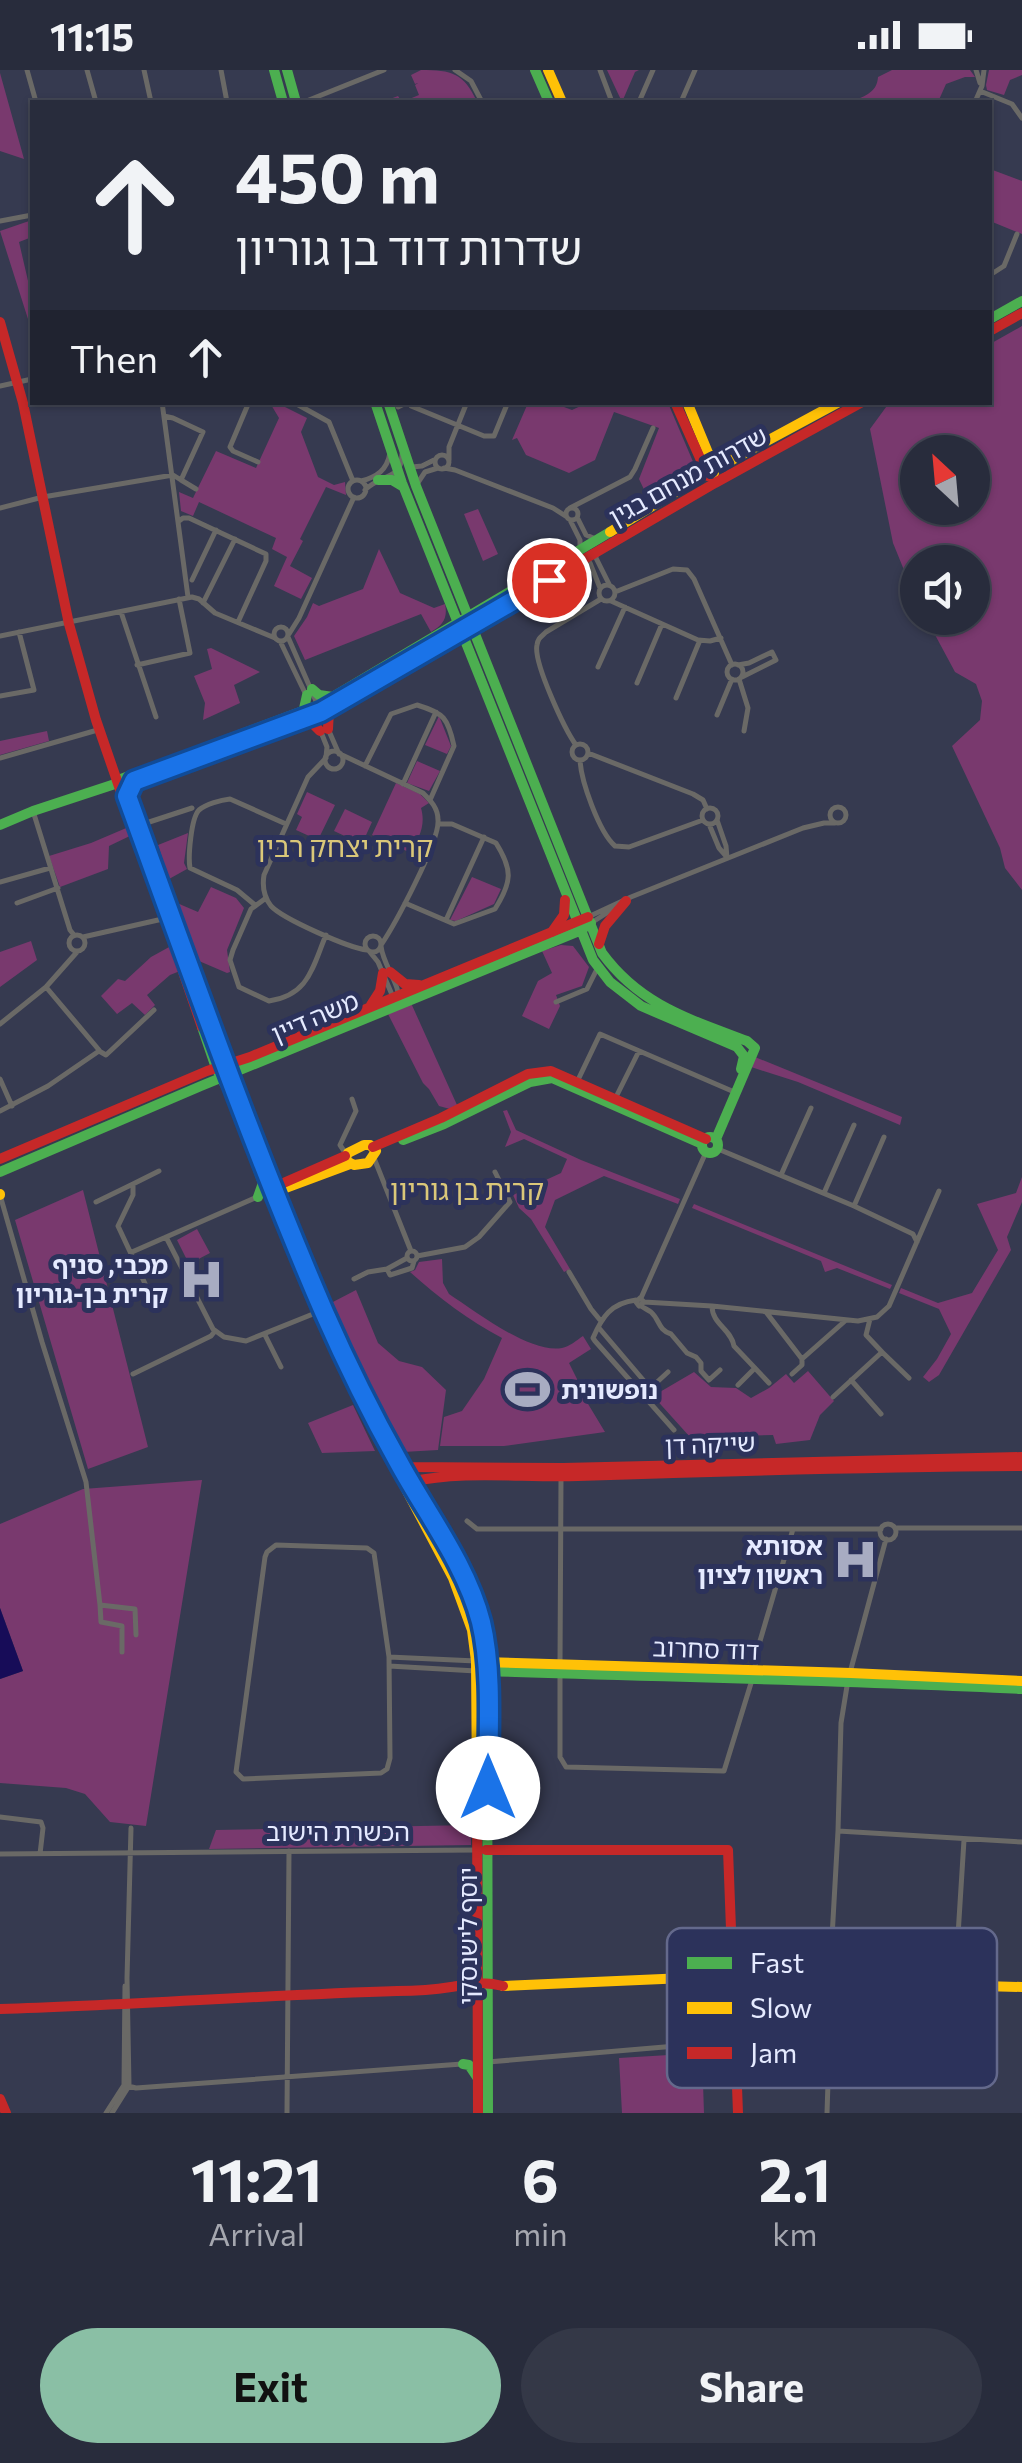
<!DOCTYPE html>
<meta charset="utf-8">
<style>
:root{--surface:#282c3c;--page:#343847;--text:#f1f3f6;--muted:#a5a7af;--line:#444856;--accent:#8abfa5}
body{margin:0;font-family:Commissioner,"Noto Sans Hebrew",sans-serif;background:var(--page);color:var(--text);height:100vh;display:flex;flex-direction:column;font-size:38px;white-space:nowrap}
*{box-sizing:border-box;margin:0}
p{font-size:32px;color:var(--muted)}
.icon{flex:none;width:55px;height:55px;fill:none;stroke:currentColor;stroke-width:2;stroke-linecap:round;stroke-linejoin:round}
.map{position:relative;height:2043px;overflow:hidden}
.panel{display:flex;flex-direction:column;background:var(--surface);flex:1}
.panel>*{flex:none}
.top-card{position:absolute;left:30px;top:30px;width:962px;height:305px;border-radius:0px;box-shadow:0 2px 8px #0004,0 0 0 2px var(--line);background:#282c3c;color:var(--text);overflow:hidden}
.needle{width:65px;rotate:334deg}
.fabs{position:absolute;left:900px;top:365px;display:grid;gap:20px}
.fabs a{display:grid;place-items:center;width:90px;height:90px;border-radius:50%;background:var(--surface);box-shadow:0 2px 8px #0004,0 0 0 2px var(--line);font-size:50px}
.pin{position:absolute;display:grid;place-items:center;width:85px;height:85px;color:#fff;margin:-42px;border:5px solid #fff;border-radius:50%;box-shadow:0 2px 10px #0007}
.me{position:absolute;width:110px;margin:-55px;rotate:0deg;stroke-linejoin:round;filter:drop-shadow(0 0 8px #0008)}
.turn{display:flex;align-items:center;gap:35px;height:210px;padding:0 40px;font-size:45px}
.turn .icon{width:130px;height:130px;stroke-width:2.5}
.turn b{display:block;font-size:70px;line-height:85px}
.then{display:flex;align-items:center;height:95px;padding:0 40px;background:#0003;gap:20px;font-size:38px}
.eta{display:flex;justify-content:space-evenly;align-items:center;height:170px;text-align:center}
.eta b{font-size:60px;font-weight:700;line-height:70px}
.cta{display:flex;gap:20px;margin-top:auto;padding:20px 40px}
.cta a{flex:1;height:115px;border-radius:60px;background:var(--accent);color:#111;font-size:40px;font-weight:700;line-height:115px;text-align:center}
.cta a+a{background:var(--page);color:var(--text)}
.status{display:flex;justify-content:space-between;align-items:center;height:70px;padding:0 50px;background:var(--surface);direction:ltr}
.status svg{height:28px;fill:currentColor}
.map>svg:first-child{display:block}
.green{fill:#79396e;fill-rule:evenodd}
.water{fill:#170c58}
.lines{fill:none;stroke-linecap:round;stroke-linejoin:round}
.street{stroke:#6a6966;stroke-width:5}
.fast{stroke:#4caf50;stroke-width:10}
.slow{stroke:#ffc107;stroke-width:10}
.jam{stroke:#c62828;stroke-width:10}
.route-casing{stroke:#114b97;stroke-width:25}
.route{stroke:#1a73e8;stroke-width:18}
.labels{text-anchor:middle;stroke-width:10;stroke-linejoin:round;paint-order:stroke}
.street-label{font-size:25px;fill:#e5eaff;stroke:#2c325b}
.poi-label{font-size:25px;font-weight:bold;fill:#e5eaff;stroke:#2c325b;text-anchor:end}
.neighbourhood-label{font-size:28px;fill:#dac779;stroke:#2c325b}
.key{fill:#2c325b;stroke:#64698c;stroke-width:2.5}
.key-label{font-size:28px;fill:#e5eaff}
</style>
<div class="status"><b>11:15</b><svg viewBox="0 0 49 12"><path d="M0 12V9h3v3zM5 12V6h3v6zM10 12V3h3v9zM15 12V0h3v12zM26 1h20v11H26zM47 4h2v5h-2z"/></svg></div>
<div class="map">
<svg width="1022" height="2043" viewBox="0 0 1022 2043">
<rect width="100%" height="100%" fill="#363a50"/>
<path class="green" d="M421 0C452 0 464 3 477 32H382L398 26 402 32 419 25 415 15 418 13 415 14 411 5Z
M607 0H639L635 2 622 32Z
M892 0H970L975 7H965L946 14 938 32H849C862 27 877 24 878 7Z
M989 0H1022V5L1010 10 1004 25 987 20 986 15Z
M0 3 24 89 0 81Z
M990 99 1022 111V164L990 151Z
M32 150V167L19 172 32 228V248L28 249 0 161Z
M1022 256V820L1005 798 1000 778 952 676 980 650 982 631 976 614 955 602 926 548H972V492H918L917 532 893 473 870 359 889 333 990 332V274ZM972 382V438H918V382Z
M275 332 307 348 301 362 318 407 334 415 345 412 346 425 326 417 300 469 303 471 290 496 312 508 301 529 274 516 287 487 272 479 276 468 199 432 193 446 181 441 179 422 193 428 216 381 256 398 279 348 270 333Z
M528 333H562L564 337 572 340 587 333H668L694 394V405L650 432 639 409 659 358 614 342 595 390 569 403 526 385 517 368 512 370Z
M478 439 498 484 483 491 464 444Z
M379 479 400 523 434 538 445 534C448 548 443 555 431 562L421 544 305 590 294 566 307 547 313 533 319 536 363 519Z
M211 578 260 602 234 615 240 633 203 650 205 633 194 606 212 599 207 579Z
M439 646 451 676 447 684 425 675Z
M47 661 49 671 0 685V671Z
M417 691 440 701 429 721 407 713Z
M396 713 420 724 429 733 421 738C426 756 419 767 411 783L372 765Z
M307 722 335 735 318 770 296 760 302 747 297 744Z
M345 739 372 752 362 774 334 761Z
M131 756 134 764 109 776 108 799 60 817 49 786 91 773Z
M188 763 184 793 187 799 169 809 158 775Z
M472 807 501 819 494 834 456 851 450 850Z
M211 817 236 828 244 838 227 880 230 902 227 903 199 891 195 892 170 830 198 842Z
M31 871 37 890 0 917V882Z
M561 875 573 876 589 897 582 916 556 925 560 936 549 959 522 946 538 911 552 903 542 881Z
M171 876 180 901 170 905 147 925 155 935 145 945 132 933 117 944 101 926 118 909 125 911 151 887Z
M411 933 457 1035 450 1039 439 1036 429 1019 423 1013 387 942Z
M755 987 902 1047 900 1055 798 1012 751 997Z
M507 1040 516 1060 581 1090 680 1129 678 1134 604 1106 555 1130 545 1157 570 1199 564 1202 531 1149 519 1138 513 1125 561 1103 567 1089 524 1069 505 1077 511 1062 503 1041Z
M1022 1107V1132L1007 1167 1011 1180 939 1305 929 1312 923 1307 937 1289 951 1264 939 1239 899 1223 901 1218 938 1233 972 1223 998 1180 977 1134 1016 1123Z
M83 1120 148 1377 88 1399 15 1150Z
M694 1134 892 1215 890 1219 837 1198 825 1202 821 1191 692 1138Z
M197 1159 210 1183 189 1194 177 1170Z
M442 1189 443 1213 449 1224C475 1241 530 1284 562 1278 569 1277 577 1270 583 1266L591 1279 569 1293 577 1309 576 1314 605 1362 504 1376H440L444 1347 462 1341 484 1309 502 1268C468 1250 439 1228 410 1202L415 1200 419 1192Z
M356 1220 378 1273 399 1291 422 1297 446 1320 438 1380 403 1382 368 1317 331 1233Z
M808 1301 834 1331 820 1345 810 1370 776 1374 773 1365 690 1367 653 1326 694 1302 711 1317 736 1318 751 1328 769 1318 786 1304 794 1313Z
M353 1335 375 1381 322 1383 308 1353Z
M202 1410 146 1756 110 1752 85 1724 66 1718 0 1713V1609L23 1601 0 1538V1454L83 1419Z
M471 1755V1775L209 1779 216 1760Z
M702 1983 704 2043H622L619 1988Z"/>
<path class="water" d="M0 1538 23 1601 0 1609Z"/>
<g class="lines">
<path class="street" d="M27 0 36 32
M87 0 96 32
M144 0 151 32
M221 0 227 32
M455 0 471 11 482 32
M600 0 612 32
M976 0 980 13
M980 21 1012 34 1022 48
M212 32 226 30
M304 32 384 0
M639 32 653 0
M681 32 695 0
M975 32 982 16 984 0
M0 151 32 145
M990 205 1004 196 1017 164
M0 316 32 309
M162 332 188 527
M249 332 230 377 233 381 258 392
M293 332 329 352 353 411
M409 332 411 336 484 366H494L508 332
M398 337 408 332
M435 392a7 7 0 1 1 14 0a7 7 0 1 1-14 0Z
M449 390V377L467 332
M412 397 422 396 434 390
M444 398 455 400 553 438 567 447
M181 410 196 419
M348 419a9 9 0 1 1 18 0a9 9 0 1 1-18 0Z
M361 411C377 407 387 400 390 383
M417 414 425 402 438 398
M365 420C380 404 402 410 402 384
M566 444a6 6 0 1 1 12 0a6 6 0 1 1-12 0Z
M0 438 43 427 173 405 181 410 203 362 173 348 164 346
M570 438 630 407 635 399 653 358
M578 449 586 465 596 469
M179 451 183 448H189L266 484V491L238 552
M571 452 580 470V478
M596 483V488L609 514
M584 490 590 493 600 518
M192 510 216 460
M599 523a8 8 0 1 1 16 0a8 8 0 1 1-16 0Z
M615 522 673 499 687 500 694 509 732 595
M611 531 698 570 710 571 721 568
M203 533 235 469
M121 542 156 647
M274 564a7 7 0 1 1 14 0a7 7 0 1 1-14 0Z
M289 564 299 548 354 427
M0 566 192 527 199 529 215 543 275 568
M288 567 339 684
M280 571 307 627
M727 602a8 8 0 1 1 16 0a8 8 0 1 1-16 0Z
M137 595 190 583 179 529
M738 595 749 593 772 582 776 590 742 607
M598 597 625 537
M739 609 748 638 744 661
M637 613 662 554
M0 626 34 620 19 562
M676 628 700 570
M313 642 327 677 326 687
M717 645 732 609
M572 682a8 8 0 1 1 16 0a8 8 0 1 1-16 0Z
M576 675C565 660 533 592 537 575 538 568 541 567 546 562L601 529
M325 690a9 9 0 1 1 18 0a9 9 0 1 1-18 0Z
M588 683 693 724 703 730 707 739
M340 684 423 723C431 731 438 738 438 750 440 771 394 856 381 875
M0 688 101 659
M326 688 308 707 264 805C262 817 264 827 271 836 283 849 349 878 367 880
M580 690C581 711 599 762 615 776L629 777 703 750
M365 696 391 644 417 635C444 643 448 648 454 676L430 730
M403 714 436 642
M830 745a8 8 0 1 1 16 0a8 8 0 1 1-16 0Z
M702 746a8 8 0 1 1 16 0a8 8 0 1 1-16 0Z
M33 741 70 860 74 865
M717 750 726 776 727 788
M709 754 719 778 726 786
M134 757 192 738
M0 812 50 798
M266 828 251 839 233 880 230 890 239 917 269 931C309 925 312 898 326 865
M17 833 58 818
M405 833 454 854 495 839C512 812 513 800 496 773L452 754H438
M255 835 237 820 190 798C188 787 191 748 199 740 206 734 221 730 230 729L286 754
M588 847 631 827 803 758 824 753H835
M446 850 484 767
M591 853 613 839
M69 873a8 8 0 1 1 16 0a8 8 0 1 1-16 0Z
M365 874a8 8 0 1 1 16 0a8 8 0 1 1-16 0Z
M83 867 167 848
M381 876C383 896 401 914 399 934
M369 881 378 892 393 927
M46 917 99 980
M556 932 587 919 598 897
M0 954 46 917 77 882
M99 981 106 985 154 940
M0 1009 12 1036
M577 1012 600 964 732 1021
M615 1029 639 981
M0 1041 48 1016 99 981
M718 1079 854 1136 913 1164 917 1172
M344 1081 340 1075 356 1041 352 1029
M374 1088 411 1181
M781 1105 811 1038
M824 1123 854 1055
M0 1125 42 1272 86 1412 100 1535 135 1539 136 1565
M96 1132 133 1114
M854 1136 884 1067
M166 1167 213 1259 224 1267 246 1271 318 1242
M407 1186a5 5 0 1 1 10 0a5 5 0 1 1-10 0Z
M132 1182 257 1127
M417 1186 465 1177 479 1167 510 1132 495 1102
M407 1188 387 1199 390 1205 412 1198 414 1191
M569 1202 591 1239 600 1250
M354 1209 368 1202 387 1199
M641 1228 706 1082
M644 1232 639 1236 636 1232 640 1228 644 1232 712 1236 858 1251 877 1247 889 1236 939 1121
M155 1235 118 1156 133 1125V1114L159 1101
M641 1236C644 1238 648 1240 651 1242 660 1250 658 1260 671 1264L687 1283 696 1287 701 1293V1301L709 1310 720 1300
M712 1236C712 1254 731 1259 734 1276L769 1313
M766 1242 802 1289V1295L792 1304
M599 1258 650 1318
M265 1265 281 1297
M595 1271 674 1360
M595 1271 593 1268C602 1247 611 1233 636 1230
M882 1282 909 1308
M802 1289 845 1251
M133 1304 211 1266 215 1261
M851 1310 881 1344
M738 1315 755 1298
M643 1325 668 1302
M833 1327 882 1282 866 1265 870 1249
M467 1451 477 1459H881
M880 1462a8 8 0 1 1 16 0a8 8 0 1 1-16 0Z
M895 1458H1022
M276 1475 367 1478 374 1483 389 1587 390 1688 387 1699 381 1703 243 1709 236 1702 265 1487 267 1482Z
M100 1535 101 1552 122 1556V1582
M760 1571 793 1459
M389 1587 476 1591
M560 1594 561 1407
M389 1596 476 1601
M560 1605V1687L566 1697 724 1701 752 1610 760 1573
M0 1747 41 1752 43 1758 40 1784
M838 1761 1022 1772
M0 1784 477 1780
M830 1903 838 1761 841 1653 848 1610 886 1469
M955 1913 964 1770
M488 1992 735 1971
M124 2015 136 2018 462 1994
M124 2015 125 1916
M129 2015 127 1908 131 1758
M106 2043 124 2015
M112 2043 129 2016
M287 2043 289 1781
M827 2043 831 1921"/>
<path class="fast" d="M274 0 283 32
M287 0 296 32
M535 0 549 32
M990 249 1022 231
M375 332 402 413 593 890 610 912 641 936 737 977 744 986 741 999
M388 332 416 416 602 883C640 935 689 949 747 971L755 978 716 1069
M378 410H392L402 416
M312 619 319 625 333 627
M303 643 307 625
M118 713 121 709 319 635 610 462
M0 755 33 741 118 713 122 715 134 711 331 637 497 540
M202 957 216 998 229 1022 263 1113 318 1242 372 1355
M702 1075a8 8 0 1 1 16 0a8 8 0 1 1-16 0Z
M403 1070 444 1054 530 1012 552 1008 702 1074
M0 1102 201 1016 579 861 591 853
M258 1127 263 1113
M438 1462 465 1508 480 1551 487 1592 488 2043
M485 1601C664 1607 843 1610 1022 1619
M821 1912a9 9 0 1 1 18 0a9 9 0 1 1-18 0Z
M463 1994 469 1995 477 2007"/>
<path class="slow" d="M548 0 562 32
M687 332 713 395 714 403
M610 462 693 411 839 332
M156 809C210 952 260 1097 322 1237 356 1314 396 1388 438 1462
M364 1075H370L376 1081 368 1093 354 1095 345 1090 348 1083Z
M272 1123 350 1094
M0 1124V1125
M372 1355 453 1508 472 1560 476 1591 477 1721
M482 1592 851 1603 1022 1611
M839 1912 1022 1917
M503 1916 731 1906 821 1911"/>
<path class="jam" d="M0 252 23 333 69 554 96 650 202 957
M990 261 1022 243
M675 332 708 406
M497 540 715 413 862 332
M304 651 312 653 320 661
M328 659 329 639
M552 862 564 845 565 830
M599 874 605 856 626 831
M390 902 405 914 419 915
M371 935 380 921 383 903
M373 1077 441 1048 528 1004 551 1001 706 1069
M0 1089 207 1001 250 987 588 847
M272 1118 345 1086
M400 1395 409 1397 563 1398 1022 1387
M410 1412C464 1400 523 1408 578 1406 726 1401 874 1397 1022 1396
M477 1721 478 2043
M486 1780H728L738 2043
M0 1939C133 1935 265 1925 397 1921 415 1921 433 1920 451 1917 470 1914 484 1911 503 1916
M0 2029 6 2043"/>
</g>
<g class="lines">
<defs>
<path id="route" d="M488 1718C488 1666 493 1602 481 1552 466 1494 426 1443 398 1391 371 1343 346 1292 324 1242 251 1073 190 899 127 726L134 711 321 642 549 510"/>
</defs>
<use href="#route" class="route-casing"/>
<use href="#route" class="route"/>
</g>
<defs>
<symbol id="hospital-bare" viewBox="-9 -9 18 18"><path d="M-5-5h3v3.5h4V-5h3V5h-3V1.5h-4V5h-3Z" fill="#a8acc2" stroke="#2c325b" stroke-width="2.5" paint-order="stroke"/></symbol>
<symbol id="stadium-bare" viewBox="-9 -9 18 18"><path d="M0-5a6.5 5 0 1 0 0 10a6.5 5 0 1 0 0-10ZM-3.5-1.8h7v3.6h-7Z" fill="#a8acc2" stroke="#2c325b" stroke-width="2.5" paint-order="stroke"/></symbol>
</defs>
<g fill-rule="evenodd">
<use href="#hospital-bare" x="170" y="1178" width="63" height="63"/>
<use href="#stadium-bare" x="496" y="1288" width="63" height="63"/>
<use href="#hospital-bare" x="824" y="1458" width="63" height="63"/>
</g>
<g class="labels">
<g class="street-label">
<text transform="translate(688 406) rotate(-29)" y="9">שדרות מנחם בגין</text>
<text transform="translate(315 947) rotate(-23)" y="9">משה דיין</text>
<text transform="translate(710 1374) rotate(-2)" y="9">שייקה דן</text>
<text transform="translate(706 1579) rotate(2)" y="9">דוד סחרוב</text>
<text x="338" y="1771">הכשרת הישוב</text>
<text transform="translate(468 1866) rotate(-90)" y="9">יוסף לישנסקי</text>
</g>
<g class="poi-label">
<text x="168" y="1204">מכבי, סניף<tspan x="168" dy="29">קרית בן-גוריון</tspan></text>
<text x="561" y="1329" text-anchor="start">נופשונית</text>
<text x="823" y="1485">אסותא<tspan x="823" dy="29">ראשון לציון</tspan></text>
</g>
<g class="neighbourhood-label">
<text x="345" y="787">קרית יצחק רבין</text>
<text x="467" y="1130">קרית בן גוריון</text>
</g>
</g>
<rect x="667" y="1858" width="330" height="160" rx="15" class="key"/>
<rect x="687" y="1887" width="45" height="12" fill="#4caf50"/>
<rect x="687" y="1932" width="45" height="12" fill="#ffc107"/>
<rect x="687" y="1977" width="45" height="12" fill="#c62828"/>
<g class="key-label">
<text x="750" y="1903">Fast</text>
<text x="750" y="1948">Slow</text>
<text x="750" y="1993">Jam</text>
</g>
</svg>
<div class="fabs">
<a><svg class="needle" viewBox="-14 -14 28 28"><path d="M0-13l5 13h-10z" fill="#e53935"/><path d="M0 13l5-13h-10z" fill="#a5a7af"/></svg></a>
<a><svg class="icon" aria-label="sound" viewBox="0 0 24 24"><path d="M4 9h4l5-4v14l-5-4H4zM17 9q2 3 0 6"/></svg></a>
</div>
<div class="pin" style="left:549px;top:510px;background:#d93025"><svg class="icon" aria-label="arrive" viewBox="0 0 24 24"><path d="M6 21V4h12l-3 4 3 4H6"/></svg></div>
<svg class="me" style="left:488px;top:1718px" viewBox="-20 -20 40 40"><circle r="19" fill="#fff"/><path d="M0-13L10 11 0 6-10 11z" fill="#1a73e8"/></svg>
<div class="top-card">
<div class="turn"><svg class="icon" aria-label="ahead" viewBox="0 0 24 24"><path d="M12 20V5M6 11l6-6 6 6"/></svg><div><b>450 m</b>שדרות דוד בן גוריון</div></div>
<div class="then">Then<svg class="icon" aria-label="ahead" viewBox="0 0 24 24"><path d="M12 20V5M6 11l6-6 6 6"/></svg></div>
</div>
</div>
<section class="panel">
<div class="eta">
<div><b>11:21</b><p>Arrival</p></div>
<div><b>6</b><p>min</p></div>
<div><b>2.1</b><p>km</p></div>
</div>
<div class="cta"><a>Exit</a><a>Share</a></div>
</section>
